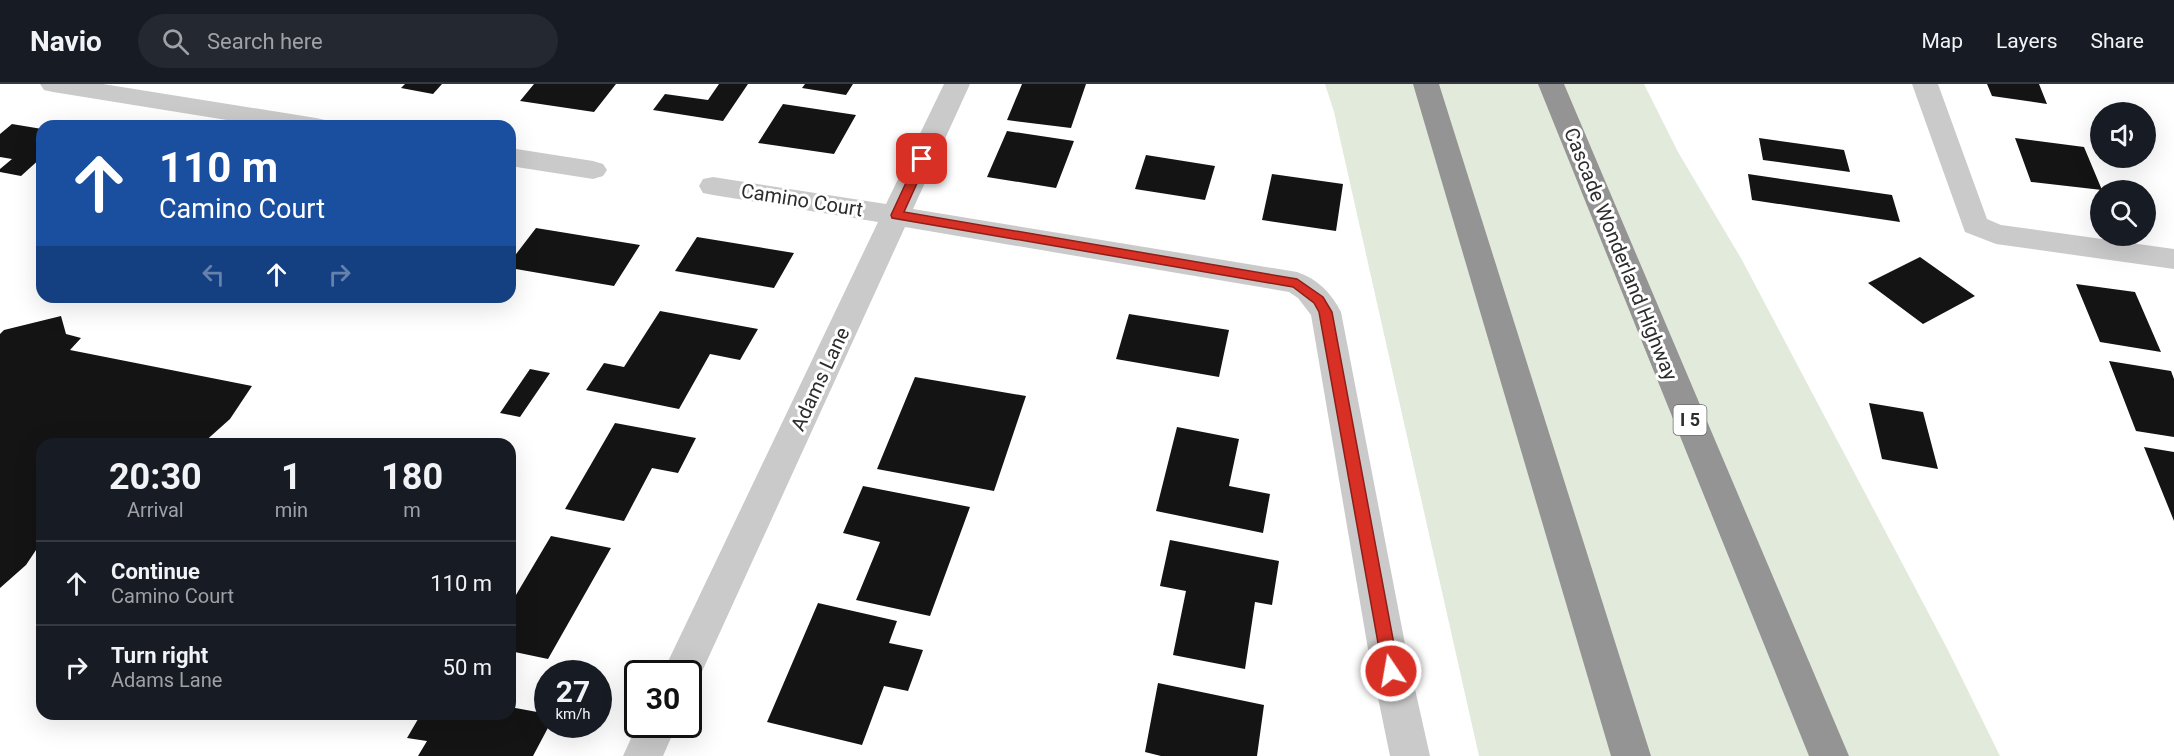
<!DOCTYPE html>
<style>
:root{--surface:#171b24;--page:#242831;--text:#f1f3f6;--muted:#9ea1a6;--line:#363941}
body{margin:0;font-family:Roboto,sans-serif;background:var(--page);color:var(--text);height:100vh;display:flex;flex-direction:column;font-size:22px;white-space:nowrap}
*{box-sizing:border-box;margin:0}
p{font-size:20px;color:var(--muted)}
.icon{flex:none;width:33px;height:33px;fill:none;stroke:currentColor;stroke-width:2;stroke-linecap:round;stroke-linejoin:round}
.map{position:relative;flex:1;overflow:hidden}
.details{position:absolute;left:36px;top:354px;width:480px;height:282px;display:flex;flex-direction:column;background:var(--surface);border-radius:18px;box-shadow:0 6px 24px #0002}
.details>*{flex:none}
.banner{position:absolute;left:36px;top:36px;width:480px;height:183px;border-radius:18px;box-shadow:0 6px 24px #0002;background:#1a4fa0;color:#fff;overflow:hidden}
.tools{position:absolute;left:2090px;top:18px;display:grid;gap:12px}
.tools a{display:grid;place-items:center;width:66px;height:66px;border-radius:50%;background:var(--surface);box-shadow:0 6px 24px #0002;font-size:30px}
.speed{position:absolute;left:534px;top:576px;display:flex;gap:12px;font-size:30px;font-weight:700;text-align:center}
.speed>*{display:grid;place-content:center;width:78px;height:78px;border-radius:50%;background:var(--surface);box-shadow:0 6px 24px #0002;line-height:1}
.speed small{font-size:15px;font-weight:400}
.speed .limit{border:3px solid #111;border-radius:9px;background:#fff;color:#111}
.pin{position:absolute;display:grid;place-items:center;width:51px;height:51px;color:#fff;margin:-26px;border-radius:12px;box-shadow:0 3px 9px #0006}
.me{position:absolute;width:66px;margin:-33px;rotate:348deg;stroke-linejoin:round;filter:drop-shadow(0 0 4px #0008)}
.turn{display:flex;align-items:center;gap:21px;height:126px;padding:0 24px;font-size:27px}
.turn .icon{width:78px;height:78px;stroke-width:2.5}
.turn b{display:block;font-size:42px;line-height:51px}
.lanes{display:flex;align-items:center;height:57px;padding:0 24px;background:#0003;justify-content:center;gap:30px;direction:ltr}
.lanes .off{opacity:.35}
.eta{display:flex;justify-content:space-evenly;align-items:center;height:102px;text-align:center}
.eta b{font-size:36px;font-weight:700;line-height:42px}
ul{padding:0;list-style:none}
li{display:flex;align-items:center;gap:18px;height:84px;padding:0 24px;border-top:2px solid var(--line)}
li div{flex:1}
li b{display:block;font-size:22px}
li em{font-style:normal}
header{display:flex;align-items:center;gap:36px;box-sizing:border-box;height:84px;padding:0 30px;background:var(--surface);border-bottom:2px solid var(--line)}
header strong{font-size:28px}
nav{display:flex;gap:33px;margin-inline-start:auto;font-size:21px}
.search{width:420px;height:54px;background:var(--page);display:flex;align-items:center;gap:15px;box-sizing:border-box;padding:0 21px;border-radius:33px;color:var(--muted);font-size:22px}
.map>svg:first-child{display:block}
.green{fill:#e2eadb}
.building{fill:#141414}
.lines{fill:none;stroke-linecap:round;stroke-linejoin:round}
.minor{fill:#cacaca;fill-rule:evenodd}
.highway{fill:#949494;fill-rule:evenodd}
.route{fill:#d93025;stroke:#8d1f18;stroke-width:1.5}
.labels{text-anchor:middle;stroke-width:6;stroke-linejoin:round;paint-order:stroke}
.shield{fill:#fff;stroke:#6c6c6c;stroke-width:1.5}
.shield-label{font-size:18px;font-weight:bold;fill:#2d2d2d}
.street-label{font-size:20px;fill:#2d2d2d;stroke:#fff}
</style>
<header>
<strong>Navio</strong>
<div class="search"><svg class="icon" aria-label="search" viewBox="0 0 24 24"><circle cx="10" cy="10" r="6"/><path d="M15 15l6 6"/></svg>Search here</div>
<nav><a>Map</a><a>Layers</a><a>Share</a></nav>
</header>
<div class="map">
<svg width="2174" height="672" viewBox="0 0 2174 672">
<rect width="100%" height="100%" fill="#fff"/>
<path class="green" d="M1325 0H1644L1678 68 1742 176 1948 566 2000 672H1479L1334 28Z"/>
<path class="building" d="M405 0H442L433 10 401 4Z
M534 0H616L594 28 520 17Z
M719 0H748L723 37 653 26 665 10 708 16Z
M805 0H853L846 11 802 4Z
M1022 0H1086L1071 44 1007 36Z
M1987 0H2039L2047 20 1992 12Z
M783 20 856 31 834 70 758 59Z
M12 40 42 45V73L21 92 0 88V85L12 75 0 73V50Z
M1007 47 1074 57 1056 104 987 93Z
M1759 54 1844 66 1850 88 1763 76Z
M2015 54 2084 63 2102 106 2031 98Z
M1146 71 1215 82 1205 116 1135 105Z
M1272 90 1343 100 1336 147 1262 136Z
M1748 90 1892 111 1900 138 1752 116Z
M536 144 640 161 614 202 510 184V178Z
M697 153 794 169 774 204 675 187Z
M1920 173 1975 212 1923 240 1868 199Z
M2076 200 2135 208 2161 268 2100 258Z
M660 227 758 245 740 276 710 270 679 325 586 306 604 279 624 283Z
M1129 230 1229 246 1219 293 1116 275Z
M61 232 66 250 81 254 70 266 252 302 230 335 202 360H42V457L26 481 0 504V250L4 246Z
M2109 277 2171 287 2174 295V353L2136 347Z
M530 285 550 289 520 333 500 329Z
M915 293 1026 312 994 407 877 385Z
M1869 319 1923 328 1938 385 1882 375Z
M615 339 696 354 678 389 652 384 624 437 565 425Z
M1177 343 1239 355 1229 402 1270 410 1263 449 1156 427Z
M2144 363 2174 368V437Z
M863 402 970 423 930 532 856 516 880 458 843 449Z
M551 452 611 464 548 575 510 567V521Z
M1170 456 1279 477 1272 521 1255 518 1245 585 1173 571 1186 507 1160 502Z
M818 519 897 537 889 559 923 566 908 607 884 602 862 661 767 638Z
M1158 599 1264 621 1257 672H1161L1145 668Z
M510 623 548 630V640H550L533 672H418L427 657 407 654 421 630H510Z"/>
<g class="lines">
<path class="minor" d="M40 0H103L316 34 325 36 329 42H264L53 8 44 6Z
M944 0H970L913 125 1297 188C1318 195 1331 209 1341 228L1406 565 1430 672H1390L1368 565 1311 231 1298 214 1289 208 905 143 695 603 688 605V590H662L878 138 713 111 703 109 699 102 703 95 713 93 886 120Z
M1912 0H1938L1987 135 2001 141 2174 165V185L1996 160 1965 148Z
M510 64 593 77 603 80 607 86 603 92 593 95 510 82Z
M638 639 677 640 663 672H623Z"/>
<path class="highway" d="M1413 0H1439L1651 672H1611Z
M1538 0H1564L1849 672H1809Z"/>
</g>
<path class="route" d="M922 71 928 75 904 128 1297 195 1323 213 1332 228 1399 587 1397 592 1391 594 1386 592 1383 587 1319 228 1314 219 1293 203 892 134 891 131 917 75Z"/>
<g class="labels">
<rect class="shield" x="1673.5" y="321" width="33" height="30" rx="4.5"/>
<g class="shield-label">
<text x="1690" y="342">I 5</text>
</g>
<g class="street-label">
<text transform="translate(802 116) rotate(9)" y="7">Camino Court</text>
<text transform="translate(1621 170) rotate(68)" y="7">Cascade Wonderland Highway</text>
<text transform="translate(820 295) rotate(-65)" y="7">Adams Lane</text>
</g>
</g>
</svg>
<div class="tools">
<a><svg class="icon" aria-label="sound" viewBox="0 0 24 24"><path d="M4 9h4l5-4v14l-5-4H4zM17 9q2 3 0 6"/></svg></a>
<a><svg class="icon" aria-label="search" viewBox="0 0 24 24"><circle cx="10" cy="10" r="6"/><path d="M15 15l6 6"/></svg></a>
</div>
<div class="speed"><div>27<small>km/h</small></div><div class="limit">30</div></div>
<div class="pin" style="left:922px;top:75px;background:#d93025"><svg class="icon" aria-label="arrive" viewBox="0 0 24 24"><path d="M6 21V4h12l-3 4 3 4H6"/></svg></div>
<svg class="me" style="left:1391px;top:587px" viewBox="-20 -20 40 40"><circle r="17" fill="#d93025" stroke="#fff" stroke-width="3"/><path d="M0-11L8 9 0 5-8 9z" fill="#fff"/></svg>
<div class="banner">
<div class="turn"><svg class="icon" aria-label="ahead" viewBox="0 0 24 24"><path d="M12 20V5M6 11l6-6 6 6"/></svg><div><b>110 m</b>Camino Court</div></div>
<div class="lanes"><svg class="icon off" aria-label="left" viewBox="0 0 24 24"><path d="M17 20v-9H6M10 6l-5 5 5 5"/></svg><svg class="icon" aria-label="ahead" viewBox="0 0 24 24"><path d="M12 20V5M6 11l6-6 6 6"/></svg><svg class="icon off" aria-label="right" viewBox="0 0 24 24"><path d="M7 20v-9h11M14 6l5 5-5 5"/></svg></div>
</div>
<section class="details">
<div class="eta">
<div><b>20:30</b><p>Arrival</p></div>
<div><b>1</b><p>min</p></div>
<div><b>180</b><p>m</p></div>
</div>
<ul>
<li><svg class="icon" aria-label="ahead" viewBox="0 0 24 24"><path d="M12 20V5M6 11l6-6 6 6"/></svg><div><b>Continue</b><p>Camino Court</p></div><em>110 m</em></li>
<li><svg class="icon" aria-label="right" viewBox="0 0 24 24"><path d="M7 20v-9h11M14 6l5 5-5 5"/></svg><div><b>Turn right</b><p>Adams Lane</p></div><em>50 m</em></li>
</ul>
</section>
</div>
